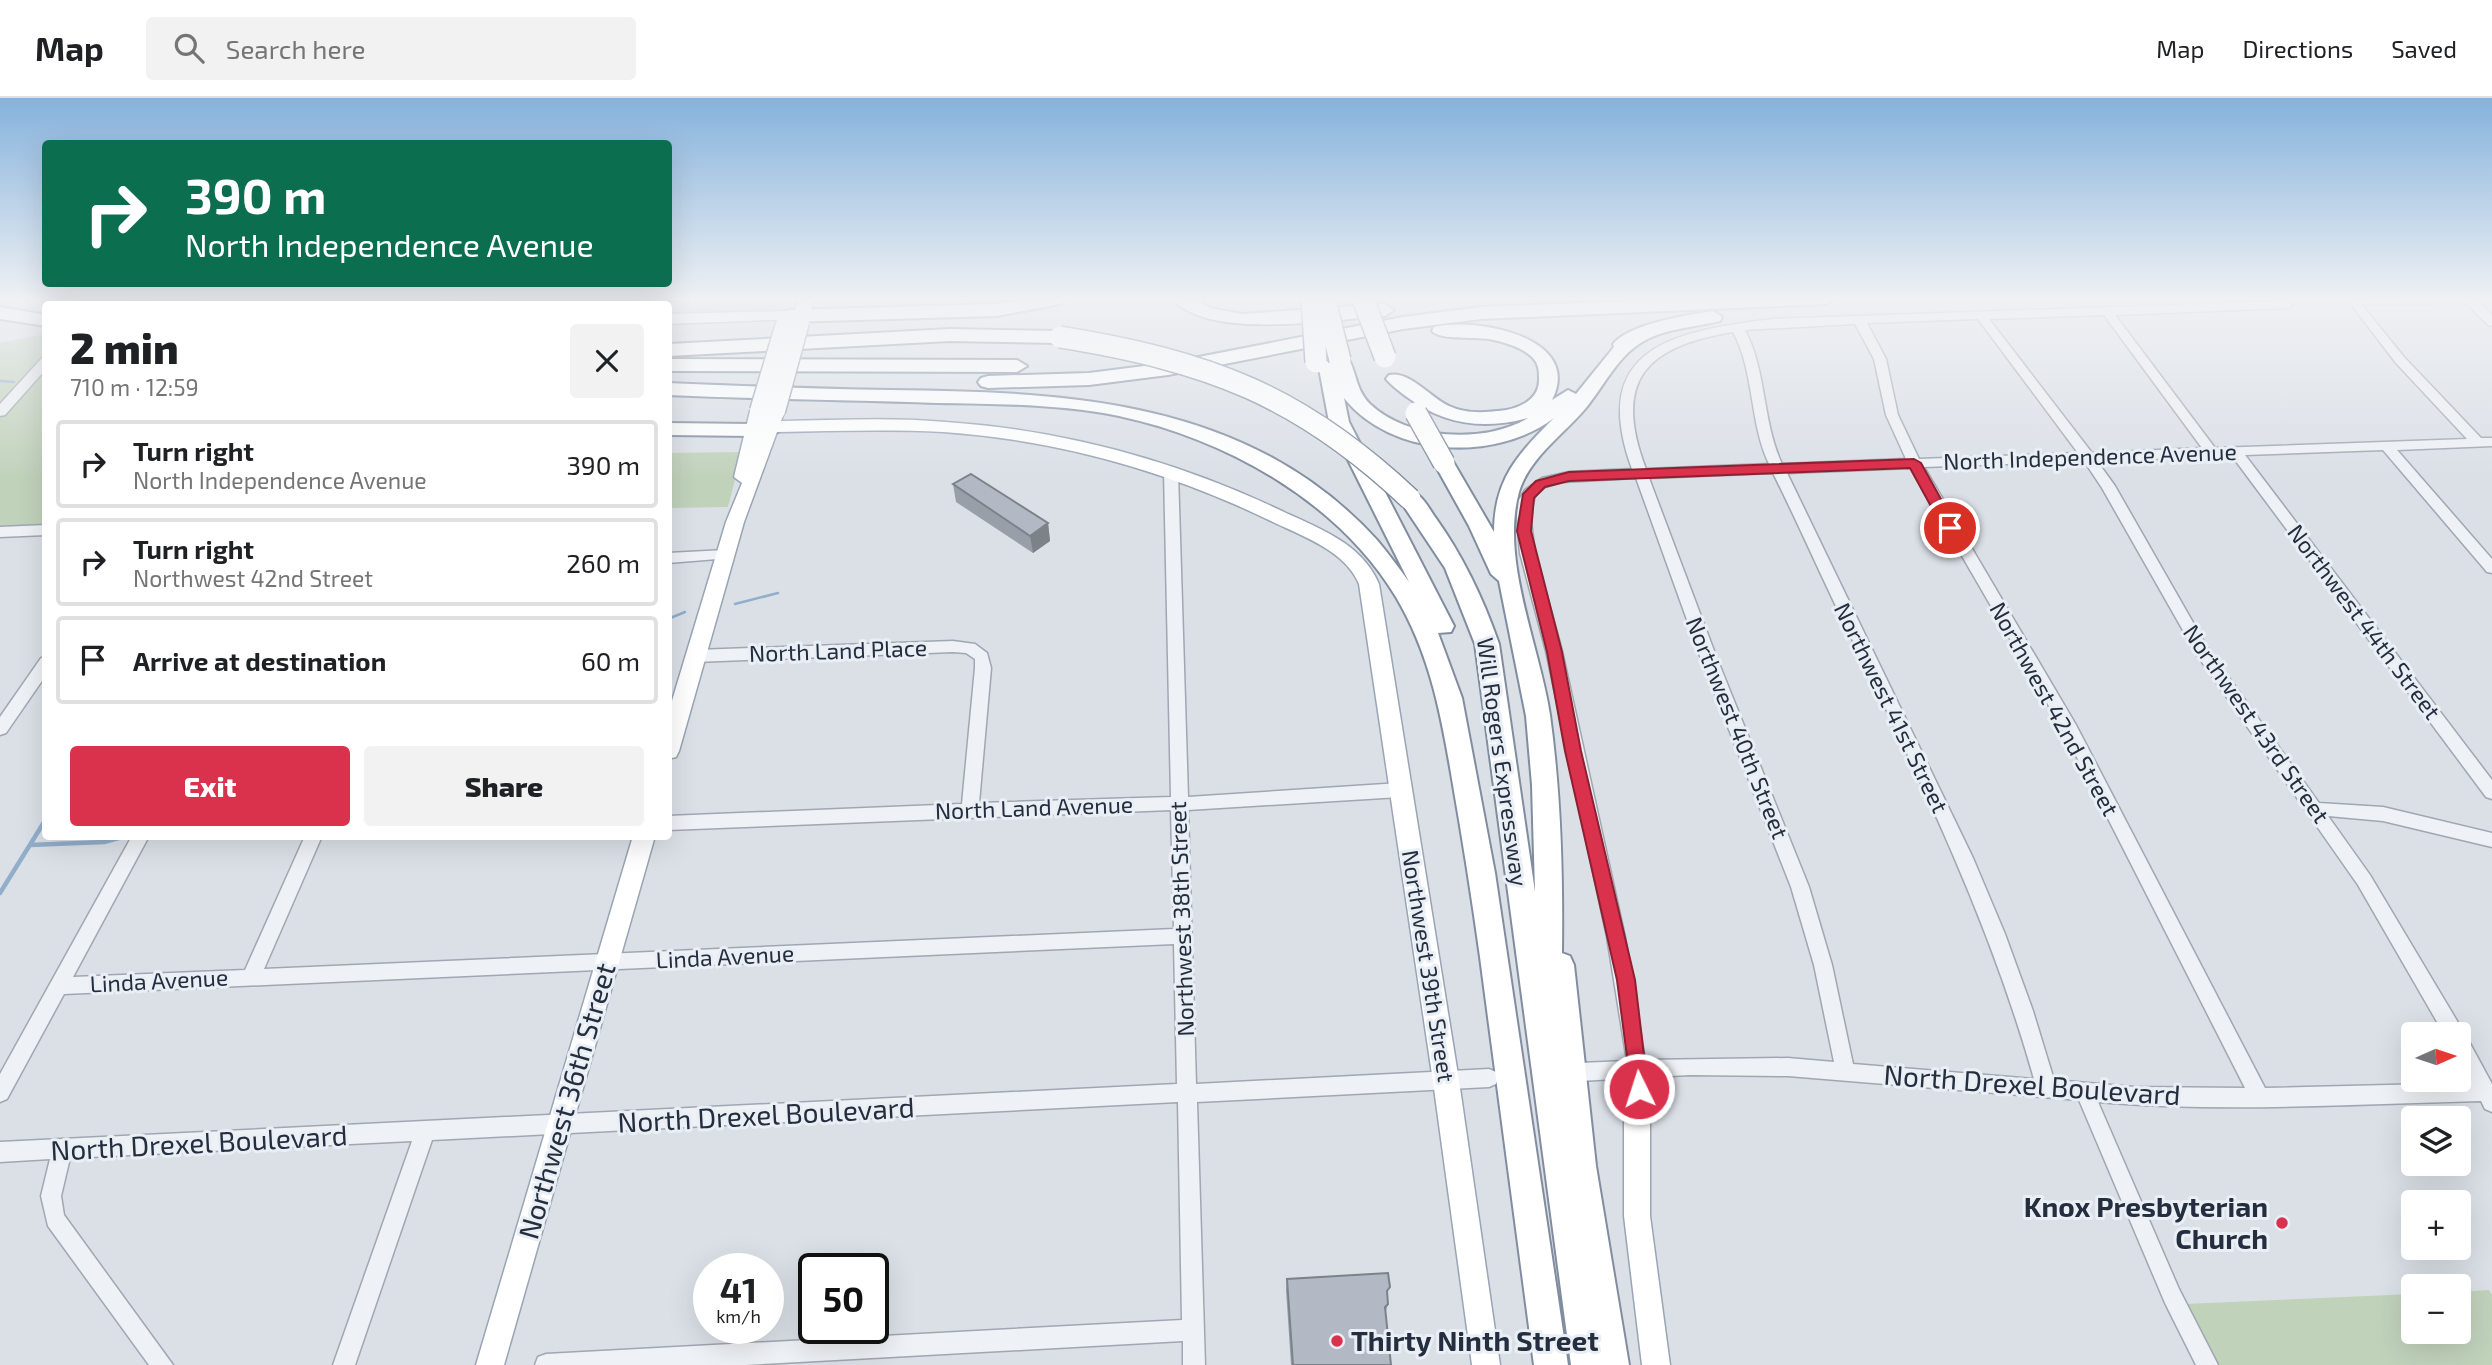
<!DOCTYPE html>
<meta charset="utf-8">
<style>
:root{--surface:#fff;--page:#f2f2f2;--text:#202124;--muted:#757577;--line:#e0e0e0;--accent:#da324d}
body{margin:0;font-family:"Exo 2",sans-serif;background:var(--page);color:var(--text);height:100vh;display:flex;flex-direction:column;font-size:26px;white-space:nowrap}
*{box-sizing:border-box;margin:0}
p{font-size:23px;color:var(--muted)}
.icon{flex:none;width:38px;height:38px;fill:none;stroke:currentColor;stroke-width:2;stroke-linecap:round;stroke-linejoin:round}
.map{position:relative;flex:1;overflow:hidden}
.side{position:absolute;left:42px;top:203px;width:630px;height:539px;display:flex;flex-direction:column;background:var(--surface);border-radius:7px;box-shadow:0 7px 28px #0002}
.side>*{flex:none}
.top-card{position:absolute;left:42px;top:42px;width:630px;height:147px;border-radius:7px;box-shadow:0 7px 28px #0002;background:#0b6e4f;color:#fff;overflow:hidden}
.needle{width:46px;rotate:87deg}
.tools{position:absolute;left:2401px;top:924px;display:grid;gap:14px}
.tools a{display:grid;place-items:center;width:70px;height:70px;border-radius:7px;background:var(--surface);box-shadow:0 7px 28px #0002;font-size:35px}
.speed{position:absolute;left:693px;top:1155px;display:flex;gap:14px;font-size:35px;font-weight:700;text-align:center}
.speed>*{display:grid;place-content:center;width:91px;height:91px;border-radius:50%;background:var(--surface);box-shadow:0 7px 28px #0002;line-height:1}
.speed small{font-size:18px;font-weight:400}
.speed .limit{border:4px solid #111;border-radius:10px;background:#fff;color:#111}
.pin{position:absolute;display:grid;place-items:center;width:60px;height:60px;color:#fff;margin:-30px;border:4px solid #fff;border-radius:50%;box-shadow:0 2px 7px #0007}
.me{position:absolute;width:77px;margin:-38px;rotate:356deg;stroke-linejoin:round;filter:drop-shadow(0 0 5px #0008)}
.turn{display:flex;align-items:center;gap:24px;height:147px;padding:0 28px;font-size:32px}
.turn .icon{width:91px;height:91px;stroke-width:2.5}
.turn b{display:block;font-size:49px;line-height:60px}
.round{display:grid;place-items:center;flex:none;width:74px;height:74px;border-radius:7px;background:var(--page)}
.summary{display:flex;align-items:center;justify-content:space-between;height:119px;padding:0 28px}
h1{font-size:42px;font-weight:800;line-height:52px}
.action{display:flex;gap:14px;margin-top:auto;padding:14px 28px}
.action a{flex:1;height:80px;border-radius:7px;background:var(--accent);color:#fff;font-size:28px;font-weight:800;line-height:80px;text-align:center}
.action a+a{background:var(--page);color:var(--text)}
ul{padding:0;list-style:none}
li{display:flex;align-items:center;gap:21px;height:88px;margin:0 14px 10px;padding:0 14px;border:4px solid var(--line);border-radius:7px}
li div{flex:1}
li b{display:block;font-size:26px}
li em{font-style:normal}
header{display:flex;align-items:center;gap:42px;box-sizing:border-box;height:98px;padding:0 35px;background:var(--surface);border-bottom:2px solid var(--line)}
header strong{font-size:33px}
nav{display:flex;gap:38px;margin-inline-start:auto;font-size:24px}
.search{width:490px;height:63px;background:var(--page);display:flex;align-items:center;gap:18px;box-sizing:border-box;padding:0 24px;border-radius:7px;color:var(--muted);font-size:26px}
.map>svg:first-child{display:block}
.green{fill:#c1d2bb}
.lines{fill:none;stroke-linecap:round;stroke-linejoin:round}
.stream-far1{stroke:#92aecb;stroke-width:2.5}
.stream{stroke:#92aecb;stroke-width:4.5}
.minor-casing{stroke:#a0a7b1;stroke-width:3}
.major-casing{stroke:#99a4b4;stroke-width:3}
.highway-casing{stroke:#818d9f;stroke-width:4}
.minor{fill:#eef1f5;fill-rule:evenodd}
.major{fill:#fff;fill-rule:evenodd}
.highway{fill:#fff;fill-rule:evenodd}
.major-bridge-casing{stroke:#99a4b4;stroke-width:21;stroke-linecap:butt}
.highway-bridge-casing{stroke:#818d9f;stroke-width:24;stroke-linecap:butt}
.major-bridge{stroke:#fff;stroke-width:18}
.highway-bridge{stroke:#fff;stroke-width:21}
.wall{fill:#999fa9}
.shaded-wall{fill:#7d8289}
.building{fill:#b2b9c4;stroke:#7d8289;stroke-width:2}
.route{fill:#da324d;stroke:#8e2032;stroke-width:2}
.poi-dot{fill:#da324d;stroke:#eaeff5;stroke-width:2.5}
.labels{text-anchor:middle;stroke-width:6;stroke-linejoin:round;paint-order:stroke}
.street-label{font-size:23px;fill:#242e3e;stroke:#eaeff5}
.near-street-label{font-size:28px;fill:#242e3e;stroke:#eaeff5}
.near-poi-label{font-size:28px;font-weight:bold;fill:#242e3e;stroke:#eaeff5;text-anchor:end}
</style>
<header>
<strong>Map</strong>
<div class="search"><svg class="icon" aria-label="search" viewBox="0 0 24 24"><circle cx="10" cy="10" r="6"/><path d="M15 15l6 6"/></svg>Search here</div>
<nav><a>Map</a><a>Directions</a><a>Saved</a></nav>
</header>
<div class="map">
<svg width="2492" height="1267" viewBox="0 0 2492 1267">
<rect width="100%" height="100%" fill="#dbe0e7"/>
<path class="green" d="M358 201H521C509 207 498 203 485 206H395Z
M525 201H787L781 210 772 213 669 216 668 206H538Z
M45 236V428L0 429V245Z
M742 354 728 409 669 410 668 355Z
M2489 1192 2492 1197V1267H2213L2185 1206 2413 1196V1234H2459V1194Z"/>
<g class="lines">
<path class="stream-far1" d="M0 283 14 284
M735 506 778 495
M668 521 685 514"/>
<path class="stream" d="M30 747 104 744 126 738
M0 795 46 721"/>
<defs>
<path id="minor" d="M469 201H490L499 206H482Z
M2347 201H2476L2492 217V228L2488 227 2466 205 2361 206 2404 259 2481 340H2492V348L2397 352 2492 461V475L2487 474 2383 352 2245 357 2492 682V701L2486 699 2232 358 2097 363 2115 388 2207 549 2319 705 2383 709 2492 735V749L2383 723 2328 718 2370 777 2466 938 2492 986V1014L2485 1011 2481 1003C2354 1006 2225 1015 2098 1004L2179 1191 2218 1267H2196L2165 1205 2079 1002 1788 978 1690 977 1579 983 1572 980 1570 974 1572 968 1579 965 1627 963 1607 839 1546 553 1520 455 1517 417 1519 402 1525 392 1542 380 1569 374 1632 371C1587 248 1676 233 1773 221L2286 203 2292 207 2290 210 2115 217 2215 350 2467 341 2396 265ZM2104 217 2202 350 2092 355 1989 221ZM1978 221 2078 355 1919 361 1898 317 1886 261 1867 225ZM1855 226 1874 261 1886 317 1906 361 1782 366C1762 323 1767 274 1745 232ZM1733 234C1755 275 1749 324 1769 366L1646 371C1612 282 1646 248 1733 234ZM2084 363 2102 390 2197 557 2358 787 2444 936H2459V962L2471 985 2265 990 2076 627 1924 369ZM1911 370 2064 634 2245 990 2134 989 2054 982 2033 913 2005 836 1973 760 1787 375ZM1773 375C1800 429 1824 485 1851 539 1922 684 1990 825 2034 981L1853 966 1832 867 1809 789 1716 558 1649 380ZM1636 380 1700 558 1791 789 1814 867 1834 964 1788 960 1645 962 1625 839 1562 553 1535 455 1530 417 1535 398 1545 389 1562 384Z
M46 259V271L5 317 0 318V306L42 260Z
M1171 370 1178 374 1188 699 1400 685 1406 687 1408 692 1406 697 1400 699 1188 712 1196 986 1489 971 1496 974 1498 980 1496 986 1489 989 1197 1004 1205 1267H1183V1243L745 1267H535L538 1259 546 1256 1182 1222 1178 1004 432 1042 355 1267H333L412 1043 70 1060 61 1098 64 1117 173 1267H149L48 1128 41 1098 50 1061 0 1064V1044L1177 986 1174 846 64 896 7 1001 0 1004V976L132 738H149L73 879 245 872 305 738H322L264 871 1174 831 1171 712 668 732V718L962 706 975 570V561L966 555 953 554 696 564 688 558 696 552 953 543 975 546 987 555 991 570 979 705 1171 699 1164 374Z
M46 427V437L0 439V429Z
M725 452 730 454 732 457 730 460 668 465V455Z
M46 559V577L6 635 0 637V619L41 560Z"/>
<path id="major" d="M798 201H814L808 224 800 229 794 227 793 221 668 226V216L787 213 794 217Z
M759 308 765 309 767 314 775 310 781 311 784 315 781 323C836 322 891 319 946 324 1063 332 1178 363 1284 414 1321 431 1362 446 1379 486L1459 983 1500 1267H1472L1433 983 1359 486C1346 454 1305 439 1275 425 1171 374 1059 342 943 334 888 331 833 333 777 334L744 424 679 653 676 659 668 661V616L726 424 742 385 734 379 750 313Z
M633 738H655L504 1267H476Z
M1637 958 1646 962 1650 970V1118L1670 1267H1642L1624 1118V970L1628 962Z"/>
<path id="highway" d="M146 201H202L207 206H155Z
M440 201H458L459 206H441Z
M1026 201H1069L1060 206 997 218 787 224 778 218 787 212 997 206Z
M1173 201H1195L1210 210 1242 216 1385 206 1394 212 1385 218C1334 221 1208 243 1173 201Z
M1679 201H1835L1826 206 1481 221 1403 231 1168 277 1089 287 988 290 981 288 978 284 981 280 988 278 1089 275 1168 265 1403 219 1481 209Z
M0 209 46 217V228L0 221Z
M1713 213 1722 219 1720 223C1692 230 1663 230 1639 246 1616 261 1602 291 1585 311 1563 337 1529 360 1519 394 1500 462 1540 549 1550 617 1561 696 1563 776 1562 855L1570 858 1574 867 1596 1068 1629 1267H1571L1475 546 1445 470 1399 401 1403 396C1408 395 1413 393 1418 397 1425 402 1430 412 1435 419 1463 458 1483 500 1499 546L1535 794 1532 687 1526 618 1499 483 1491 476 1469 428 1434 365 1437 360H1451L1494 434C1494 381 1518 356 1554 320 1495 365 1391 359 1344 300L1349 324 1454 528 1451 534 1438 535 1462 600 1495 775 1568 1267H1534C1516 1131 1498 995 1480 859 1472 802 1463 744 1453 687 1442 621 1431 558 1396 499 1338 403 1226 341 1119 318 1060 306 997 306 937 305 848 302 758 301 668 297V285C743 288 817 291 891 292 1068 294 1248 301 1377 442 1388 455 1399 470 1409 484L1329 324 1318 265 1321 261 1340 256 1347 258C1357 274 1355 291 1370 306 1408 342 1484 346 1528 320 1484 332 1444 327 1407 299 1400 294 1392 288 1386 281L1389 277C1409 272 1431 300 1449 308 1464 315 1482 315 1497 313 1516 312 1540 303 1539 281 1539 273 1539 267 1533 260 1522 249 1504 244 1489 241 1475 239 1439 242 1432 233L1434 229C1476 219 1584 239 1552 302L1568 292 1576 296 1614 249 1613 246C1629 226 1687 217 1713 213Z
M950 231 1060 233 1069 239 1060 245 950 243 668 258 669 246Z
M668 261 1017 262 1027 268 1017 274 668 273Z
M771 323 778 324 781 329 778 334 753 338 668 337V325L753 326Z"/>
</defs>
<use href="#minor" class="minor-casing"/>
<use href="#major" class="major-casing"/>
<use href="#highway" class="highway-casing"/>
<use href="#minor" class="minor"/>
<use href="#major" class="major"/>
<use href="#highway" class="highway"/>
<defs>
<path id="major-bridge" d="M759 313 785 226
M776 313 800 224"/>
<path id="highway-bridge" d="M84 201 117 206
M1312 201 1316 264
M1363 201 1385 259
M1327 211 1340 262
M1060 239C1208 263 1300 297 1410 401
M1416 315 1444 365"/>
</defs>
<use href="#major-bridge" class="major-bridge-casing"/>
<use href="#highway-bridge" class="highway-bridge-casing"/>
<use href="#major-bridge" class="major-bridge"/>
<use href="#highway-bridge" class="highway-bridge"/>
</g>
<path class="wall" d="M953 386 1048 425 1050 443 1033 455 956 404Z
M1287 1181 1387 1199 1388 1206 1385 1216 1391 1267H1291L1286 1192Z"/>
<path class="shaded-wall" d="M1048 425 1050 443 1033 455 1030 438Z"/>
<path class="building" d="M971 376 1048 425 1030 438 953 386Z
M1388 1175 1390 1189 1387 1193 1388 1206 1385 1209 1391 1267H1293L1287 1181Z"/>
<linearGradient id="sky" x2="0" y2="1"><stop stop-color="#85b2dc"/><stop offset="0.53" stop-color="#eff1f4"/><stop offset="1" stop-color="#eff1f4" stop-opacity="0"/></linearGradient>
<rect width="2492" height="379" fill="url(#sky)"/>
<path class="route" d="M1914 361 1921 365 1957 430 1955 434H1945L1910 370 1569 383 1545 389 1534 400 1531 433 1562 554 1581 653 1635 882 1648 991 1645 997 1639 1000 1632 997 1617 882 1565 653 1547 554 1517 433 1523 396 1536 383 1569 374Z"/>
<g class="poi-dot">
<circle cx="2282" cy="1125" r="7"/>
<circle cx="1337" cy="1243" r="7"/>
</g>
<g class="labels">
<g class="street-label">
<text transform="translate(2090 359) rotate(-2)" y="8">North Independence Avenue</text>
<text transform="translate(2364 524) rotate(53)" y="8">Northwest 44th Street</text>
<text transform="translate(838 553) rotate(-2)" y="8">North Land Place</text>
<text transform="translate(1891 610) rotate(64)" y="8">Northwest 41st Street</text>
<text transform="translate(2054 611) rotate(61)" y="8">Northwest 42nd Street</text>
<text transform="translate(2256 626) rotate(55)" y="8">Northwest 43rd Street</text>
<text transform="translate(1737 630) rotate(68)" y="8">Northwest 40th Street</text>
<text transform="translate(1502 664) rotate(82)" y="8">Will Rogers Expressway</text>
<text transform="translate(1034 710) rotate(-2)" y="8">North Land Avenue</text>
<text transform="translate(1182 821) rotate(-92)" y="8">Northwest 38th Street</text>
<text transform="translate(725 859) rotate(-3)" y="8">Linda Avenue</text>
<text transform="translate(1428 868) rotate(81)" y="8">Northwest 39th Street</text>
<text transform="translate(159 883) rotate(-3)" y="8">Linda Avenue</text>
</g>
<g class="near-street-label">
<text transform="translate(2032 987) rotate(4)" y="10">North Drexel Boulevard</text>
<text transform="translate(567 1003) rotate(-74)" y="10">Northwest 36th Street</text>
<text transform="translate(766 1017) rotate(-3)" y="10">North Drexel Boulevard</text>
<text transform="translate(199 1045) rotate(-3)" y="10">North Drexel Boulevard</text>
</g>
<g class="near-poi-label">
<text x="2268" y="1119">Knox Presbyterian<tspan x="2268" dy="32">Church</tspan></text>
<text x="1351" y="1253" text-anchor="start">Thirty Ninth Street</text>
</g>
</g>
</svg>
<div class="tools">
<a><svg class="needle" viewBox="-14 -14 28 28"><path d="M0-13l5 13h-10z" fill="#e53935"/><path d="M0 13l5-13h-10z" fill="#757577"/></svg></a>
<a><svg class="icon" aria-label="layers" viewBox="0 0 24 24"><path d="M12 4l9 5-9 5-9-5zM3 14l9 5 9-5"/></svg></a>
<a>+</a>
<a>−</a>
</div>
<div class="speed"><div>41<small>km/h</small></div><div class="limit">50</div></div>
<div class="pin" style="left:1950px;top:430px;background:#d93025"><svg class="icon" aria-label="arrive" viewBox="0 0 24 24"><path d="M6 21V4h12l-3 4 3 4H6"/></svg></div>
<svg class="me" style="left:1639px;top:991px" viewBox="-20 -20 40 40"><circle r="17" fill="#da324d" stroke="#fff" stroke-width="3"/><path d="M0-11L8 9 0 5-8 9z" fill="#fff"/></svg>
<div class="top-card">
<div class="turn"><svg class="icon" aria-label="right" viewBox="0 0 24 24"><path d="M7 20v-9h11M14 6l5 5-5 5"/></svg><div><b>390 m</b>North Independence Avenue</div></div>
</div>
<section class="side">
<div class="summary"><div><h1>2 min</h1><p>710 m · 12:59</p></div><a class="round"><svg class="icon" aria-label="close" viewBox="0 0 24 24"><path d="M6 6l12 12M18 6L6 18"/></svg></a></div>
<ul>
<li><svg class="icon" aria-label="right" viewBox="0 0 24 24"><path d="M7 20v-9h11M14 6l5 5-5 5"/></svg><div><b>Turn right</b><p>North Independence Avenue</p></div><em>390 m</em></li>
<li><svg class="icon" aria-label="right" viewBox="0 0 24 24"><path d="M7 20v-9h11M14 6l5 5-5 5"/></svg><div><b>Turn right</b><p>Northwest 42nd Street</p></div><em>260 m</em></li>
<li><svg class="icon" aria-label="arrive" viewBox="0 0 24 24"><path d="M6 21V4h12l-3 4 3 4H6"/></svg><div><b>Arrive at destination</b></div><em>60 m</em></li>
</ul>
<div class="action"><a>Exit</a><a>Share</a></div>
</section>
</div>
